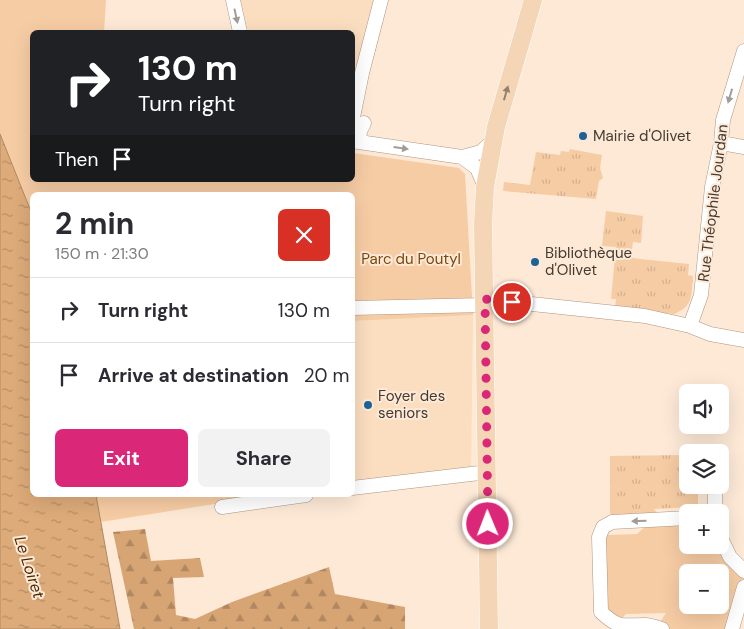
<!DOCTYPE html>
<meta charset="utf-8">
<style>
:root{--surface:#fff;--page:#f2f2f3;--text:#2b2b33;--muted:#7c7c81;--line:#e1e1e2;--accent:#db2777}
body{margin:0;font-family:"DM Sans",sans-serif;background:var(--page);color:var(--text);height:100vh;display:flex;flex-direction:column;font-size:19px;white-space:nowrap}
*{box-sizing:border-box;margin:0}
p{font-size:16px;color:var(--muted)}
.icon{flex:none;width:28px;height:28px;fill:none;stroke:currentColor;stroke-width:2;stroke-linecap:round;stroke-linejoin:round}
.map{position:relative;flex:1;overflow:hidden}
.side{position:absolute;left:30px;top:192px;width:325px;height:305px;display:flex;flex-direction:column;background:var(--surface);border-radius:8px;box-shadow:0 5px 20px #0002}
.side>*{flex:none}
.banner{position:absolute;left:30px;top:30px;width:325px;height:152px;border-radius:8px;box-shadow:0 5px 20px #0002;background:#202124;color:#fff;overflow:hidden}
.buttons{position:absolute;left:679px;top:384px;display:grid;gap:10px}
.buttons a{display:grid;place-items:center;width:50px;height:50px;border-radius:8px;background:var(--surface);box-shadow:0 5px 20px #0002;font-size:25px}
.pin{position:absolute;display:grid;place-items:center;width:42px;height:42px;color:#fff;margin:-21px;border:2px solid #fff;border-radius:50%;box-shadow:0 1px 5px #0007}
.me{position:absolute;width:55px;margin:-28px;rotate:359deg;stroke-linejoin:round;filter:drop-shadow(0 0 4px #0008)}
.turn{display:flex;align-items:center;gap:18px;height:105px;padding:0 25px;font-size:22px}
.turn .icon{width:65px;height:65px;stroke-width:2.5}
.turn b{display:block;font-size:35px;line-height:42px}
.then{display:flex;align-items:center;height:48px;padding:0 25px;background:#0003;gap:10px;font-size:19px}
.round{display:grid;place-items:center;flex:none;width:52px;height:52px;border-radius:8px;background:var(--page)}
.headline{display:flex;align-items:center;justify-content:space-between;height:85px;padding:0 25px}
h1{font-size:30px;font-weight:700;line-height:38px}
.cta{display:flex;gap:10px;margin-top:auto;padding:10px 25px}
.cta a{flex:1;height:58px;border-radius:8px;background:var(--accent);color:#fff;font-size:20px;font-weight:700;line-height:58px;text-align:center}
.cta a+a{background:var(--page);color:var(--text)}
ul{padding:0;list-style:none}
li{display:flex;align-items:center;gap:15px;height:65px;padding:0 25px;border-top:1px solid var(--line)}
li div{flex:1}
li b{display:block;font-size:19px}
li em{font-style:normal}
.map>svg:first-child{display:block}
.built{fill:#fbddbf}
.grass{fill:url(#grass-tufts)}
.forest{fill:url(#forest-firs)}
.park{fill:#f6cca4;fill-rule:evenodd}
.water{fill:url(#water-ripples);stroke:#af8963}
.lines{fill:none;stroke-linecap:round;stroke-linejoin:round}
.minor-casing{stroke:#ae9681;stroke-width:15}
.major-casing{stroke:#fff;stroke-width:19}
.minor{stroke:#fff;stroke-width:14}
.major{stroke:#f4d5b6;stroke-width:18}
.oneway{fill:#a29c98}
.oneway2{fill:#93806d}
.route{stroke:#db2777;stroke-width:9;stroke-dasharray:0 16.2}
.poi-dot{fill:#1c6397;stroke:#fde9d6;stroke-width:2}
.labels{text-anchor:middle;stroke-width:4;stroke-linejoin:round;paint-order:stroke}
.poi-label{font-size:15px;fill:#443a31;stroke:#fde9d6;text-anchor:start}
.street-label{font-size:15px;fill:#443a31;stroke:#fde9d6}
.park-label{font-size:15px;fill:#78480d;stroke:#fde9d6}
.water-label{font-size:16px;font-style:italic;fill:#482800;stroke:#fde9d6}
</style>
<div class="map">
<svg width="744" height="629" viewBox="0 0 744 629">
<defs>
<pattern id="grass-tufts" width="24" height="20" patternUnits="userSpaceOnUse" patternTransform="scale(1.25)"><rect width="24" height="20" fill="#f6cca4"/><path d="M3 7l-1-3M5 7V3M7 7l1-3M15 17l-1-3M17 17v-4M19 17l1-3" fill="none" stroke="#d4b08e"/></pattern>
<pattern id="forest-firs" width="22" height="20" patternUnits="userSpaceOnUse" patternTransform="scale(1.25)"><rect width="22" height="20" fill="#d7a574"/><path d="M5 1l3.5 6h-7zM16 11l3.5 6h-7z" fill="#b08760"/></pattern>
<pattern id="water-ripples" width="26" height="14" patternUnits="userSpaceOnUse" patternTransform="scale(1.25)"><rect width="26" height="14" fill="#ddab79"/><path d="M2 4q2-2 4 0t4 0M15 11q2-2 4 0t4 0" fill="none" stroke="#b58c64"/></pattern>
</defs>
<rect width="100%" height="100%" fill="#fde9d6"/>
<path class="built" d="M241 0H379L353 105 352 32H248Z
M473 315 471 468 353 483V321Z"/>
<path class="grass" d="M570 149 602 155 600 168 603 178 599 181 596 199 503 191 504 182 530 185 536 152 560 155 561 151 569 152Z
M606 211 643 216 641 243 633 242 631 258 689 264 688 275 693 276C691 295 694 306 674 314L615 308 616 299H611L616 247 602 246Z
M687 455 688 485H698V506L707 507 705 512H698L693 507 654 509 661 518 614 517 610 514V456Z"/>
<path class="forest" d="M145 529 151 561 200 558 204 577 173 578 176 615 195 619 232 602 329 567 335 594 405 607V629H134L113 532Z"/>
<path class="park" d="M0 0H106L104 32H32V180H352L353 153 459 168 465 174 473 315 353 321 352 195H32V214L0 134Z
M96 495H271L101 522Z
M648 524H687L688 545H719L726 560 743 578 737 604 728 629H670L660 622 666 613 626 614 618 622 605 609 604 533 616 525 607 535 637 534ZM688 572H720V605H688Z"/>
<path class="water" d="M0 134 32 214V495H96L120 629H0Z"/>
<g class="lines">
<defs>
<path id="minor" d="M233 0 240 32
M352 122 362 73 381 0
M352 141 462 157 481 152 494 140
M359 142 360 131 364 123
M721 143 744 147
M462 157 477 168 485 187
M485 299 645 316 690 326 710 334 744 340
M352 308 485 305
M690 326 701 295 712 187 721 143 723 120 744 51
M715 485V512
M352 488 488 472
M222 507 306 495
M720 536 730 557 744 571
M662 629C657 628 651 625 646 625 622 625 619 629 601 612L599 537 603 527 612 522 688 518
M732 629 744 587"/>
<path id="major" d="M489 629 483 225 485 187 496 127 533 0"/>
</defs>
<use href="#minor" class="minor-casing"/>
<use href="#major" class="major-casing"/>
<use href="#minor" class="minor"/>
<use href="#major" class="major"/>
</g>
<defs><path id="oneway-solid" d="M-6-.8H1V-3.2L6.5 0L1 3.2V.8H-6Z" transform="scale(1.25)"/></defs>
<g class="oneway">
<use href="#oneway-solid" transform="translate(236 16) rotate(78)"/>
<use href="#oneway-solid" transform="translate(730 96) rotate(106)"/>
<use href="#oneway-solid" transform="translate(401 148) rotate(8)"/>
<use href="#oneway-solid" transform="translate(639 521) rotate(179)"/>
</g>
<use class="oneway2" href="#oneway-solid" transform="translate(506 93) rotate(-74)"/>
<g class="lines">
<path class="route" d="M488 524 485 299 512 302"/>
</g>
<g class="poi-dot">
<circle cx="583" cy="136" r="5"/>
<circle cx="535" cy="262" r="5"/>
<circle cx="368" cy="405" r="5"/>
</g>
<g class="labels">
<g class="poi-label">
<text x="593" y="141">Mairie d'Olivet</text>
<text x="545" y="258">Bibliothèque<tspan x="545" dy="17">d'Olivet</tspan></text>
<text x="378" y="401">Foyer des<tspan x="378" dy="17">seniors</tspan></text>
</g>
<g class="street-label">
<text transform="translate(713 203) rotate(-83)" y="5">Rue Théophile Jourdan</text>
</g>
<g class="park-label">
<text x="411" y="264">Parc du Poutyl</text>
</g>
<g class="water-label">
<text transform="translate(30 567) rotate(72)" y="6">Le Loiret</text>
</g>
</g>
</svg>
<div class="buttons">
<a><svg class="icon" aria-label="sound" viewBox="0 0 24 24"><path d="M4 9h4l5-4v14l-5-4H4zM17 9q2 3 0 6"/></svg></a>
<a><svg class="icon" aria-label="layers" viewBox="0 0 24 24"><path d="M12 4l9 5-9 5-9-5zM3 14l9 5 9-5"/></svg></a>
<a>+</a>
<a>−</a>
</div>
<div class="pin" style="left:512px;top:302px;background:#d93025"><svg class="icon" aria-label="arrive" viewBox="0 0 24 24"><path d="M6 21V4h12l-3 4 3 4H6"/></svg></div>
<svg class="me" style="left:488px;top:524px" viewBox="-20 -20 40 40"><circle r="17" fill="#db2777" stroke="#fff" stroke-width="3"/><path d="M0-11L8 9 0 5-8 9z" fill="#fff"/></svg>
<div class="banner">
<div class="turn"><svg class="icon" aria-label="right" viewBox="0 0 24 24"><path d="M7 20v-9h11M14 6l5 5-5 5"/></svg><div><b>130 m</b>Turn right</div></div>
<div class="then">Then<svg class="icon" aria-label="arrive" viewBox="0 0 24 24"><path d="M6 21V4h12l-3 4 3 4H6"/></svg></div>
</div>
<section class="side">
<div class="headline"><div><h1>2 min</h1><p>150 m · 21:30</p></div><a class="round" style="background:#d93025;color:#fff"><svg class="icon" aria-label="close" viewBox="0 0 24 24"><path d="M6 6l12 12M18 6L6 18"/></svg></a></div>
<ul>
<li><svg class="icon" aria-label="right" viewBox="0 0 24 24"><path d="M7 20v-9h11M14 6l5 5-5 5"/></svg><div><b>Turn right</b></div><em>130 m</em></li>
<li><svg class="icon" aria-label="arrive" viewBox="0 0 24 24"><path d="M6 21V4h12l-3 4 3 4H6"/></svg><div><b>Arrive at destination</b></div><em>20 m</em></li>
</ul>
<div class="cta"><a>Exit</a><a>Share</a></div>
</section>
</div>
